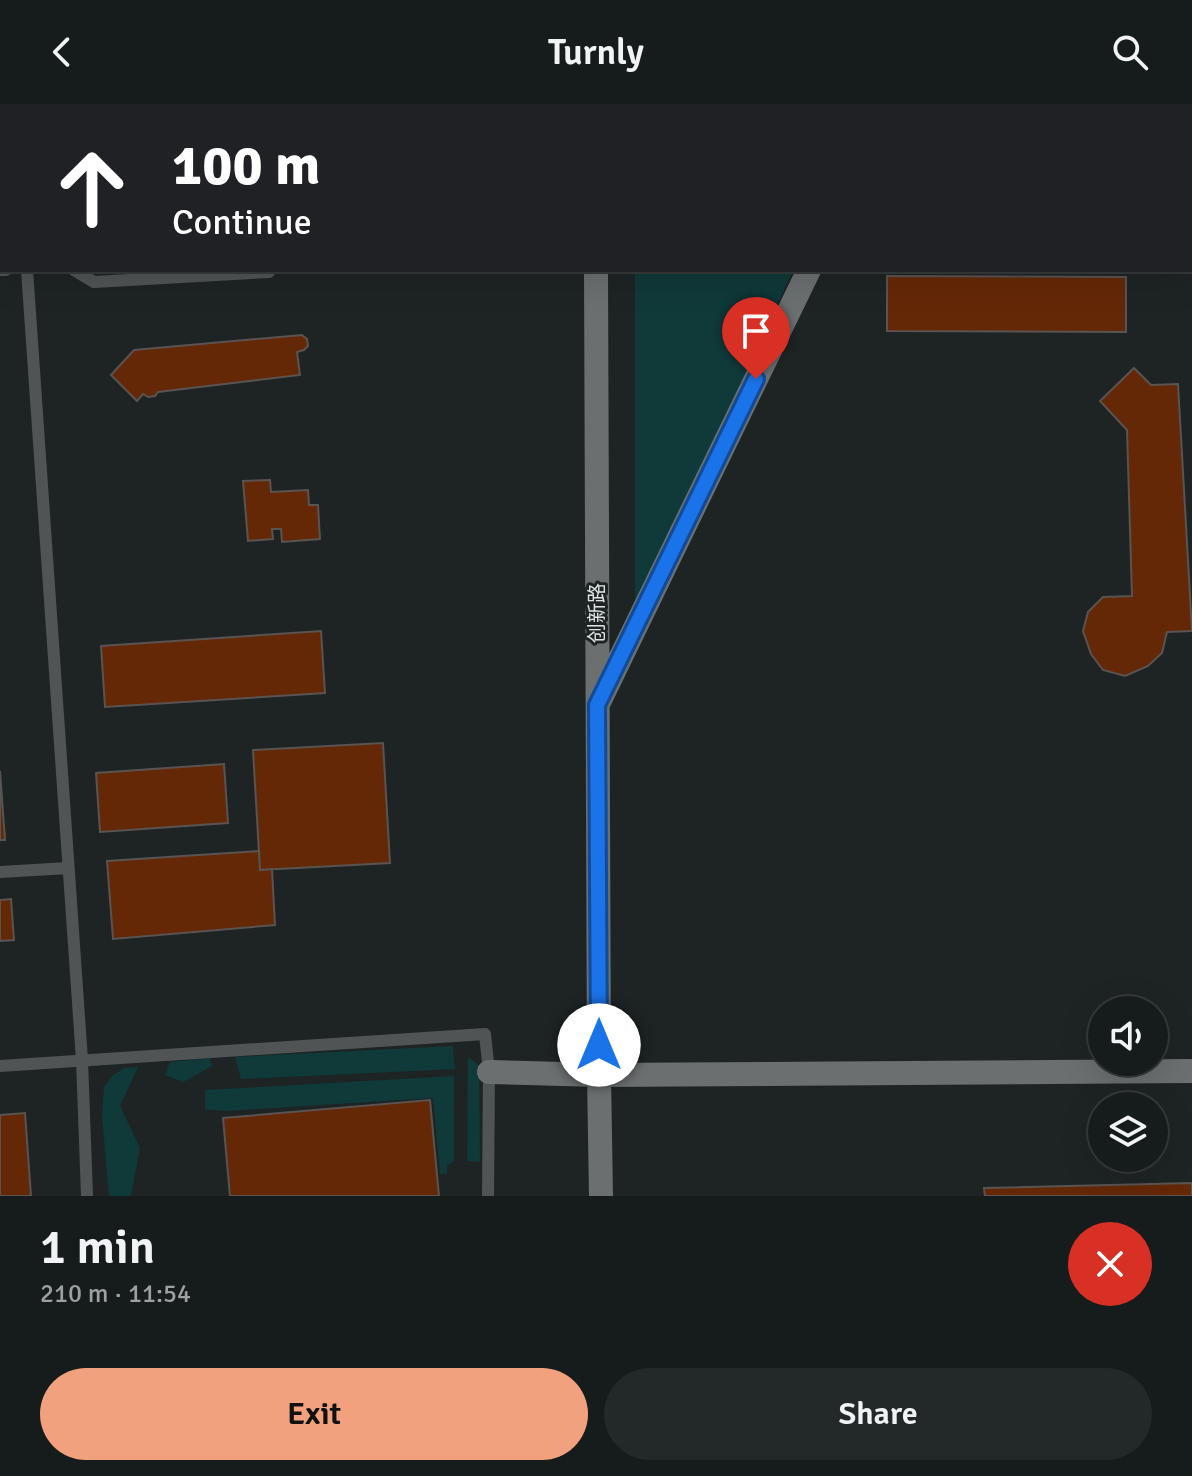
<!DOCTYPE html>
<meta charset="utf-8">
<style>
:root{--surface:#161b1b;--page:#232828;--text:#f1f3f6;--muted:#9ea1a3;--line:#35393a;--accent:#f1a17e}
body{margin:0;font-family:Signika,"Noto Sans SC",sans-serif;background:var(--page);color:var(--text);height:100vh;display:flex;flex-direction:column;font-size:30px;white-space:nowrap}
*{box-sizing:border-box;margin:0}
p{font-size:26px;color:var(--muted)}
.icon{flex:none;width:44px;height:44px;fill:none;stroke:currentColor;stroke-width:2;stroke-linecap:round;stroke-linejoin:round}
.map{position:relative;height:1092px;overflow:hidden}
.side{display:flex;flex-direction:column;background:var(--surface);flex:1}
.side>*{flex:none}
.guide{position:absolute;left:0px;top:0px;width:1192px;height:168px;box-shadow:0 8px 32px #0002,0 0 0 2px var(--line);background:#202124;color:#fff;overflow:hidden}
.fabs{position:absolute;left:1088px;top:892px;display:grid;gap:16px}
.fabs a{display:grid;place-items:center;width:80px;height:80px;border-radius:50%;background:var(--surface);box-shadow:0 8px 32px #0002,0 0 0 2px var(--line);font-size:40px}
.pin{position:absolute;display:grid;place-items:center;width:68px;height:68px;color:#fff;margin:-82px -34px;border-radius:50% 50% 50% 0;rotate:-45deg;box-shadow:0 0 8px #0007}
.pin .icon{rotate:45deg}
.me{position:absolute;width:88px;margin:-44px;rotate:0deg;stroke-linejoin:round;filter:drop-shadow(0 0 6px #0008)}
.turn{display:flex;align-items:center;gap:28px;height:168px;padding:0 40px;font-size:36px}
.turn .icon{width:104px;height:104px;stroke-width:2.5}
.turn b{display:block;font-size:56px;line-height:68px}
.round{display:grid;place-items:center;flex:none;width:84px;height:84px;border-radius:42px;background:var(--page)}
.overview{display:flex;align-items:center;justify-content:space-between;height:136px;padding:0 40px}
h1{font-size:48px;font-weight:600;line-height:60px}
.cta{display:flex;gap:16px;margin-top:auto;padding:16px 40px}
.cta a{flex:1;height:92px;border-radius:48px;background:var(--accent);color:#111;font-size:32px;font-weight:600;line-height:92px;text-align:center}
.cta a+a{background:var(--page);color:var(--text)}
header{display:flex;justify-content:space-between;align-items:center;height:104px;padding:0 40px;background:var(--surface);font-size:36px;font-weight:600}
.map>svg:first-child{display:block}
.green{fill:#103939}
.building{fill:#642807;stroke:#595351;stroke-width:2}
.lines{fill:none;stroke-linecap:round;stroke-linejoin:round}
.lane{stroke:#515454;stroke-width:12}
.secondary{stroke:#6b6f6f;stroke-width:24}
.primary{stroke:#7f8484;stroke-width:24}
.highway{stroke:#919898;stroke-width:24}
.route-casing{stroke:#114b97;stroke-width:20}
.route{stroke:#1a73e8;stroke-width:14}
.labels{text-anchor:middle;stroke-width:6;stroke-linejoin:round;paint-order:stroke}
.street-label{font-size:20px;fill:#dfe3e3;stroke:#1e2424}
</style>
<header><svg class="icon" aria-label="back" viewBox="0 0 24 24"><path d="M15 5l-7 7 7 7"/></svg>Turnly<svg class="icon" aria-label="search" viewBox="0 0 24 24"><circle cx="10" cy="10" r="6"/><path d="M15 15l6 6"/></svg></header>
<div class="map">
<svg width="1192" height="1092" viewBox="0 0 1192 1092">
<rect width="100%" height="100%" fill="#1e2424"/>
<path class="green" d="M635 166H793L635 516Z
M453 942 455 965 241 975 235 953Z
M468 953 479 961 480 1058 467 1057Z
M210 954 212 962 183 978 165 971 170 958Z
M138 963 120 1002 140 1044 131 1092H109L102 1012 104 983 112 972 124 964Z
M454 972V1057L447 1062V1070H440L433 994 224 1007 205 1005V986Z"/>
<path class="building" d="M887 172 1126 173V228L887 227Z
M302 231 307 235 308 242 304 246 297 248 300 271 158 288 155 292 148 293 143 290 137 297 111 271 134 246Z
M1134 264 1151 281 1178 280 1192 527 1167 528 1162 549 1148 562 1125 572 1103 566 1091 550 1083 527 1088 508 1103 493 1132 492 1127 326 1100 297Z
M270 376 271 388 308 386 309 401H318L320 435 282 438 281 425H272L273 435 248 437 243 377Z
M321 527 325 589 105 603 101 542Z
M383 639 390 759 260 766 253 646Z
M224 660 228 719 100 728 96 669Z
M0 667 5 736H0Z
M259 747 260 766 272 765 275 821 113 835 107 757Z
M11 795 14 836 0 837V796Z
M430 996 439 1092H230L223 1014Z
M25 1009 31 1092H0V1011Z
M1192 1079V1092H985L984 1084Z"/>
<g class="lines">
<path class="lane" d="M0 166H6
M27 166 82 956 87 1092
M74 166 94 178 269 168
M0 768 68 764
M0 962 485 930 489 968 488 1092"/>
<path class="secondary" d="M888 2 889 0
M596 166 599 971 601 1092
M600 596 809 166
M489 968 599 971 1192 967"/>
<path class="primary" d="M591 0 592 2"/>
<path class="highway" d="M71 0 188 2
M1190 20H1192"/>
</g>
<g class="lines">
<defs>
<path id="route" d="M599 941 597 601 756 275"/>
</defs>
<use href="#route" class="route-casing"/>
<use href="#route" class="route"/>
</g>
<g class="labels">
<g class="street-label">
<text transform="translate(597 509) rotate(-90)" y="7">创新路</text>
</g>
</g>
</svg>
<div class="fabs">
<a><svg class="icon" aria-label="sound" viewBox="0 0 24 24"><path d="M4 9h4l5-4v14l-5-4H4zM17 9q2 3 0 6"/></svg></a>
<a><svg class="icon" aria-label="layers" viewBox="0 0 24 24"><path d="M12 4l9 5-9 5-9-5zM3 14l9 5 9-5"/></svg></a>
</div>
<div class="pin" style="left:756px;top:275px;background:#d93025"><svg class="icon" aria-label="arrive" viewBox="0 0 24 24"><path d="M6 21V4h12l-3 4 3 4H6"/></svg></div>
<svg class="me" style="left:599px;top:941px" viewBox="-20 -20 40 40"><circle r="19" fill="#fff"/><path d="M0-13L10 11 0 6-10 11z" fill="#1a73e8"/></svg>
<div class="guide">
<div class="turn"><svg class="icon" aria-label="ahead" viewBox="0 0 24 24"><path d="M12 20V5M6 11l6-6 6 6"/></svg><div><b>100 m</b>Continue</div></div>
</div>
</div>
<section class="side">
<div class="overview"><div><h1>1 min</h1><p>210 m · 11:54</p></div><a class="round" style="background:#d93025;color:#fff"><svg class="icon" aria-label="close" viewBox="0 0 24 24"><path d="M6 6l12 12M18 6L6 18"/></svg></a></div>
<div class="cta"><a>Exit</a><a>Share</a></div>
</section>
